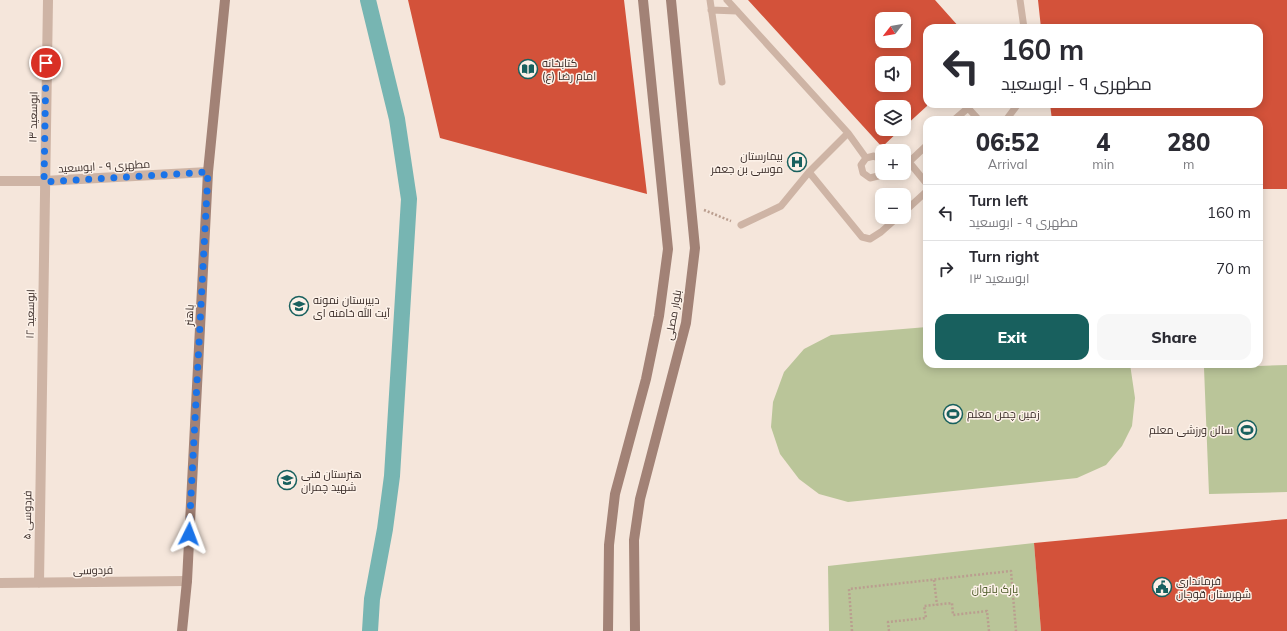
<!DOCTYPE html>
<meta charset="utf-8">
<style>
:root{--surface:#fff;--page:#f7f7f7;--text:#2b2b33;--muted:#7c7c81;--line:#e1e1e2;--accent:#18605e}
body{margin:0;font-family:Mulish,Cairo,sans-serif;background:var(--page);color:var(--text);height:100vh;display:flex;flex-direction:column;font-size:15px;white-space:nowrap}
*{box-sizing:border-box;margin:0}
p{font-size:13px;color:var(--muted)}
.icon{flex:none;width:22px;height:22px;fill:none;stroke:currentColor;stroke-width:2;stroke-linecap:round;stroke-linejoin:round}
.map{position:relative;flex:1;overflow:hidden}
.drawer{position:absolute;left:923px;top:116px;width:340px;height:252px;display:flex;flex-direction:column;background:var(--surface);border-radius:12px;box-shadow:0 2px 10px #0003}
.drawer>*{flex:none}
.hud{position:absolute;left:923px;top:24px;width:340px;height:84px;border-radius:12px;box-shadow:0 2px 10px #0003;background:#fff;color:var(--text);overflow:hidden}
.needle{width:26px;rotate:239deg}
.controls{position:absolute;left:875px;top:12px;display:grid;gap:8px}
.controls a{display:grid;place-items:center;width:36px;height:36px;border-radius:8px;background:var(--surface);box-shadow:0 2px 10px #0003;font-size:20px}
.pin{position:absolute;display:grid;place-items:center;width:34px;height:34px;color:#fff;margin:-17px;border:2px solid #fff;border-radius:50%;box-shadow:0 1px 4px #0007}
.me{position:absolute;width:44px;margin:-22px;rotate:3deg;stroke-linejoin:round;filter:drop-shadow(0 0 3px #0008)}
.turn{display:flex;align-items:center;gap:14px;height:84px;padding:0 12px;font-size:18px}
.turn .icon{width:52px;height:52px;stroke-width:2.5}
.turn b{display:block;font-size:28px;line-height:34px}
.eta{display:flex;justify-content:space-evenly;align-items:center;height:68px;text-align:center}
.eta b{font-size:24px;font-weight:800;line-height:28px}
.action{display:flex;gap:8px;margin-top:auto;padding:8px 12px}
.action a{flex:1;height:46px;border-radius:12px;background:var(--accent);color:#fff;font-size:16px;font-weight:800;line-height:46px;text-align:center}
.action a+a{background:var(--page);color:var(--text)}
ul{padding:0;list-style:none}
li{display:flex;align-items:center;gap:12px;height:56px;padding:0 12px;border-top:1px solid var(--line)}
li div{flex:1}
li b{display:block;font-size:15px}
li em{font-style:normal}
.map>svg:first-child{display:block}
.green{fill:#bac599}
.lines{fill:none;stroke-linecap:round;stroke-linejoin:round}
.canal{stroke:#77b5b2;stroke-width:16}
.building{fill:#d3523a;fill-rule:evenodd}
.path{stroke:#ba9e8f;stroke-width:2.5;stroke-dasharray:2 2;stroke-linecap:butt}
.lane{stroke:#ceb4a5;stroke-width:7}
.street{stroke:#ceb4a5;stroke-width:10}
.secondary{stroke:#a28276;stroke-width:10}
.route{stroke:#1a73e8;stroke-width:7;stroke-dasharray:0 12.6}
.labels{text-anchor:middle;stroke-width:3;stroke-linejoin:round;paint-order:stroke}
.poi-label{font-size:11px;fill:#392b27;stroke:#fcf1e8;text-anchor:start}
.street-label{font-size:11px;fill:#392b27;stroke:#fcf1e8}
.park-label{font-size:11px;fill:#4c5a28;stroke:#fcf1e8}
</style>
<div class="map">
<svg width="1287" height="631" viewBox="0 0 1287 631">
<rect width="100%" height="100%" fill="#f5e6db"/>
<path class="green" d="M927 327V364H1130L1135 398 1132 426 1122 446 1106 465 1077 478 848 502 819 494 799 479 780 454 771 427 773 402 784 372 804 349 831 335Z
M1287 365V492L1209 494 1204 368Z
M1034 543 1041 631H829L828 566Z"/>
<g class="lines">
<path class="canal" d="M368 0 397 119 409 199 392 476 385 529 372 599 370 631"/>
</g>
<path class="building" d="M408 0H624L647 194 440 138Z
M748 0H935L960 28H927V106L904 127V107H882V129H901L882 147ZM882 19H904V41H882ZM882 63H904V85H882Z
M1038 0H1287V189H1259V120H1052L1050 104H1259V28H1041Z
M1287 519V631H1041L1034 543Z"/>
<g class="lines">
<path class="path" d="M704 210 731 221
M934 580 937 605
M852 631 849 589 1011 571 1016 631
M889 631 888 622 926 618 924 606 952 603 953 615 987 611 989 631"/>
<path class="lane" d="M710 0 722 82
M727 0 848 133 809 172 781 206 741 225
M1020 0 1024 28
M711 10 737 11
M954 120 968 108 979 120
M1006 120 1018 104
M848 133 866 158
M927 145 909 162 927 184
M882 165 881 160 874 156 866 158 861 165 863 173 870 178 878 176 882 170
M809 172 862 237 870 239 881 232 898 217
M904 212 927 191"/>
<path class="street" d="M0 181H44L208 172
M0 583 187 581
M39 583 48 0"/>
<path class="secondary" d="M182 631 187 581 208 172 225 0
M608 631 609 545 615 494 646 379 659 316 668 249 643 0
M635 631 634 540 640 499 686 323 695 248 671 0"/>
</g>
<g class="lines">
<path class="route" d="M46 63 44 182 208 172 189 534"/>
</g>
<defs>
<symbol id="library-ring" viewBox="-11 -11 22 22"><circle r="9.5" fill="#fcf1e8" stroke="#18605e" stroke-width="1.5"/><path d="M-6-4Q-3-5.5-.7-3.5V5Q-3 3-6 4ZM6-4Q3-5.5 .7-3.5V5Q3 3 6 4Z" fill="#18605e"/></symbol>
<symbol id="hospital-ring" viewBox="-11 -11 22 22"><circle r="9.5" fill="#fcf1e8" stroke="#18605e" stroke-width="1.5"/><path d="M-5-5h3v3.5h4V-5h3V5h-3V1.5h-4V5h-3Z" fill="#18605e"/></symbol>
<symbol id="school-ring" viewBox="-11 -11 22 22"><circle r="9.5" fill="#fcf1e8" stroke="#18605e" stroke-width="1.5"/><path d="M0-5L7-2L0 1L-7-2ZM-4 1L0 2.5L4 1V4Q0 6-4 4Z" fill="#18605e"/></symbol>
<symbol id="stadium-ring" viewBox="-11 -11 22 22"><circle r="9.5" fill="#fcf1e8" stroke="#18605e" stroke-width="1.5"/><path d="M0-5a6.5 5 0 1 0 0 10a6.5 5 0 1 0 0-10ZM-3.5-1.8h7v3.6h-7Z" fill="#18605e"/></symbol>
<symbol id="civic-ring" viewBox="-11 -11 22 22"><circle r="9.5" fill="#fcf1e8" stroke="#18605e" stroke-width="1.5"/><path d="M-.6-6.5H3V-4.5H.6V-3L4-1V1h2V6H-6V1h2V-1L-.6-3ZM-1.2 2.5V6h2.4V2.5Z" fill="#18605e"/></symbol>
</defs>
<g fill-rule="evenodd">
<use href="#library-ring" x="517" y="58" width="22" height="22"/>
<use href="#hospital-ring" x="786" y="151" width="22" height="22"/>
<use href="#school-ring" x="288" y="295" width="22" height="22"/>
<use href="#stadium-ring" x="942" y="403" width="22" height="22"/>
<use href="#stadium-ring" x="1236" y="419" width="22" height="22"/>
<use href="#school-ring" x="276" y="469" width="22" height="22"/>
<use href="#civic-ring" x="1151" y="576" width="22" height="22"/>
</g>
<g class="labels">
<g class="poi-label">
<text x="542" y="67">کتابخانه<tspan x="542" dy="13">امام رضا (ع)</tspan></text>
<text x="783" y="160" text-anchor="end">بیمارستان<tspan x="783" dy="13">موسی بن جعفر</tspan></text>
<text x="313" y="304">دبیرستان نمونه<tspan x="313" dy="13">آیت الله خامنه ای</tspan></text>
<text x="967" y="418">زمین چمن معلم</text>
<text x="1233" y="434" text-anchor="end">سالن ورزشی معلم</text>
<text x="301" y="478">هنرستان فنی<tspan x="301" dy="13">شهید چمران</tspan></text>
<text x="1176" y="585">فرمانداری<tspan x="1176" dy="13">شهرستان قوچان</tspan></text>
</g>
<g class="street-label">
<text transform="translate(33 117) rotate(-89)" y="4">ابوسعید ۱۳</text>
<text transform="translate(104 166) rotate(-3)" y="4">مطهری ۹ - ابوسعید</text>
<text transform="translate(30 314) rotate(-89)" y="4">ابوسعید ۱۲</text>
<text transform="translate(189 315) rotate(-87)" y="4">باهنر</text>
<text transform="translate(673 315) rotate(-80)" y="4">بلوار مصلی</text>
<text transform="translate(27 515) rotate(-89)" y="4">فردوسی ۵</text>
<text transform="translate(93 570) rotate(-1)" y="4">فردوسی</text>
</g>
<g class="park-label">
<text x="995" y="593">پارک بانوان</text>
</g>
</g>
</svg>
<div class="controls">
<a><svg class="needle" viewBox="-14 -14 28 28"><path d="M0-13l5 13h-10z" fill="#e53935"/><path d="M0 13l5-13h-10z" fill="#7c7c81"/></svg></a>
<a><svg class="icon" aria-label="sound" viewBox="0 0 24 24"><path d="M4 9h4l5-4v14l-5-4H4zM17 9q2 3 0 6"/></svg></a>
<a><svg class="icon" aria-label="layers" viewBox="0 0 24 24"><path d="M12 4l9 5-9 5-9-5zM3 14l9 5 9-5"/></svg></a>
<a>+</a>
<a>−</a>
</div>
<div class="pin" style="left:46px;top:63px;background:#d93025"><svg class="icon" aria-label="arrive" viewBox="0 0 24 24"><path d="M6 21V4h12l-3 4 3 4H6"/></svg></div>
<svg class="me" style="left:189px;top:534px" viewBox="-20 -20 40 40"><path d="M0-17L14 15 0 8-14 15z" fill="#1a73e8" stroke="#fff" stroke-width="4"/></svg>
<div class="hud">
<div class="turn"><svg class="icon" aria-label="left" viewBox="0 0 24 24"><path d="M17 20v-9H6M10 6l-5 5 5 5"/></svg><div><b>160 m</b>مطهری ۹ - ابوسعید</div></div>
</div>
<section class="drawer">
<div class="eta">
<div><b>06:52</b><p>Arrival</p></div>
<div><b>4</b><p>min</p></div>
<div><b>280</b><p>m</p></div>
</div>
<ul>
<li><svg class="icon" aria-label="left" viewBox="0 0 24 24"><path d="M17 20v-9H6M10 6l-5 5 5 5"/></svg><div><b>Turn left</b><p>مطهری ۹ - ابوسعید</p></div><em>160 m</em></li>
<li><svg class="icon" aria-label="right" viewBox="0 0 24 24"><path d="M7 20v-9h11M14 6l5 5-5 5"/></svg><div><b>Turn right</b><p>ابوسعید ۱۳</p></div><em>70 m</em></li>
</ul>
<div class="action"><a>Exit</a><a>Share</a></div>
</section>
</div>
